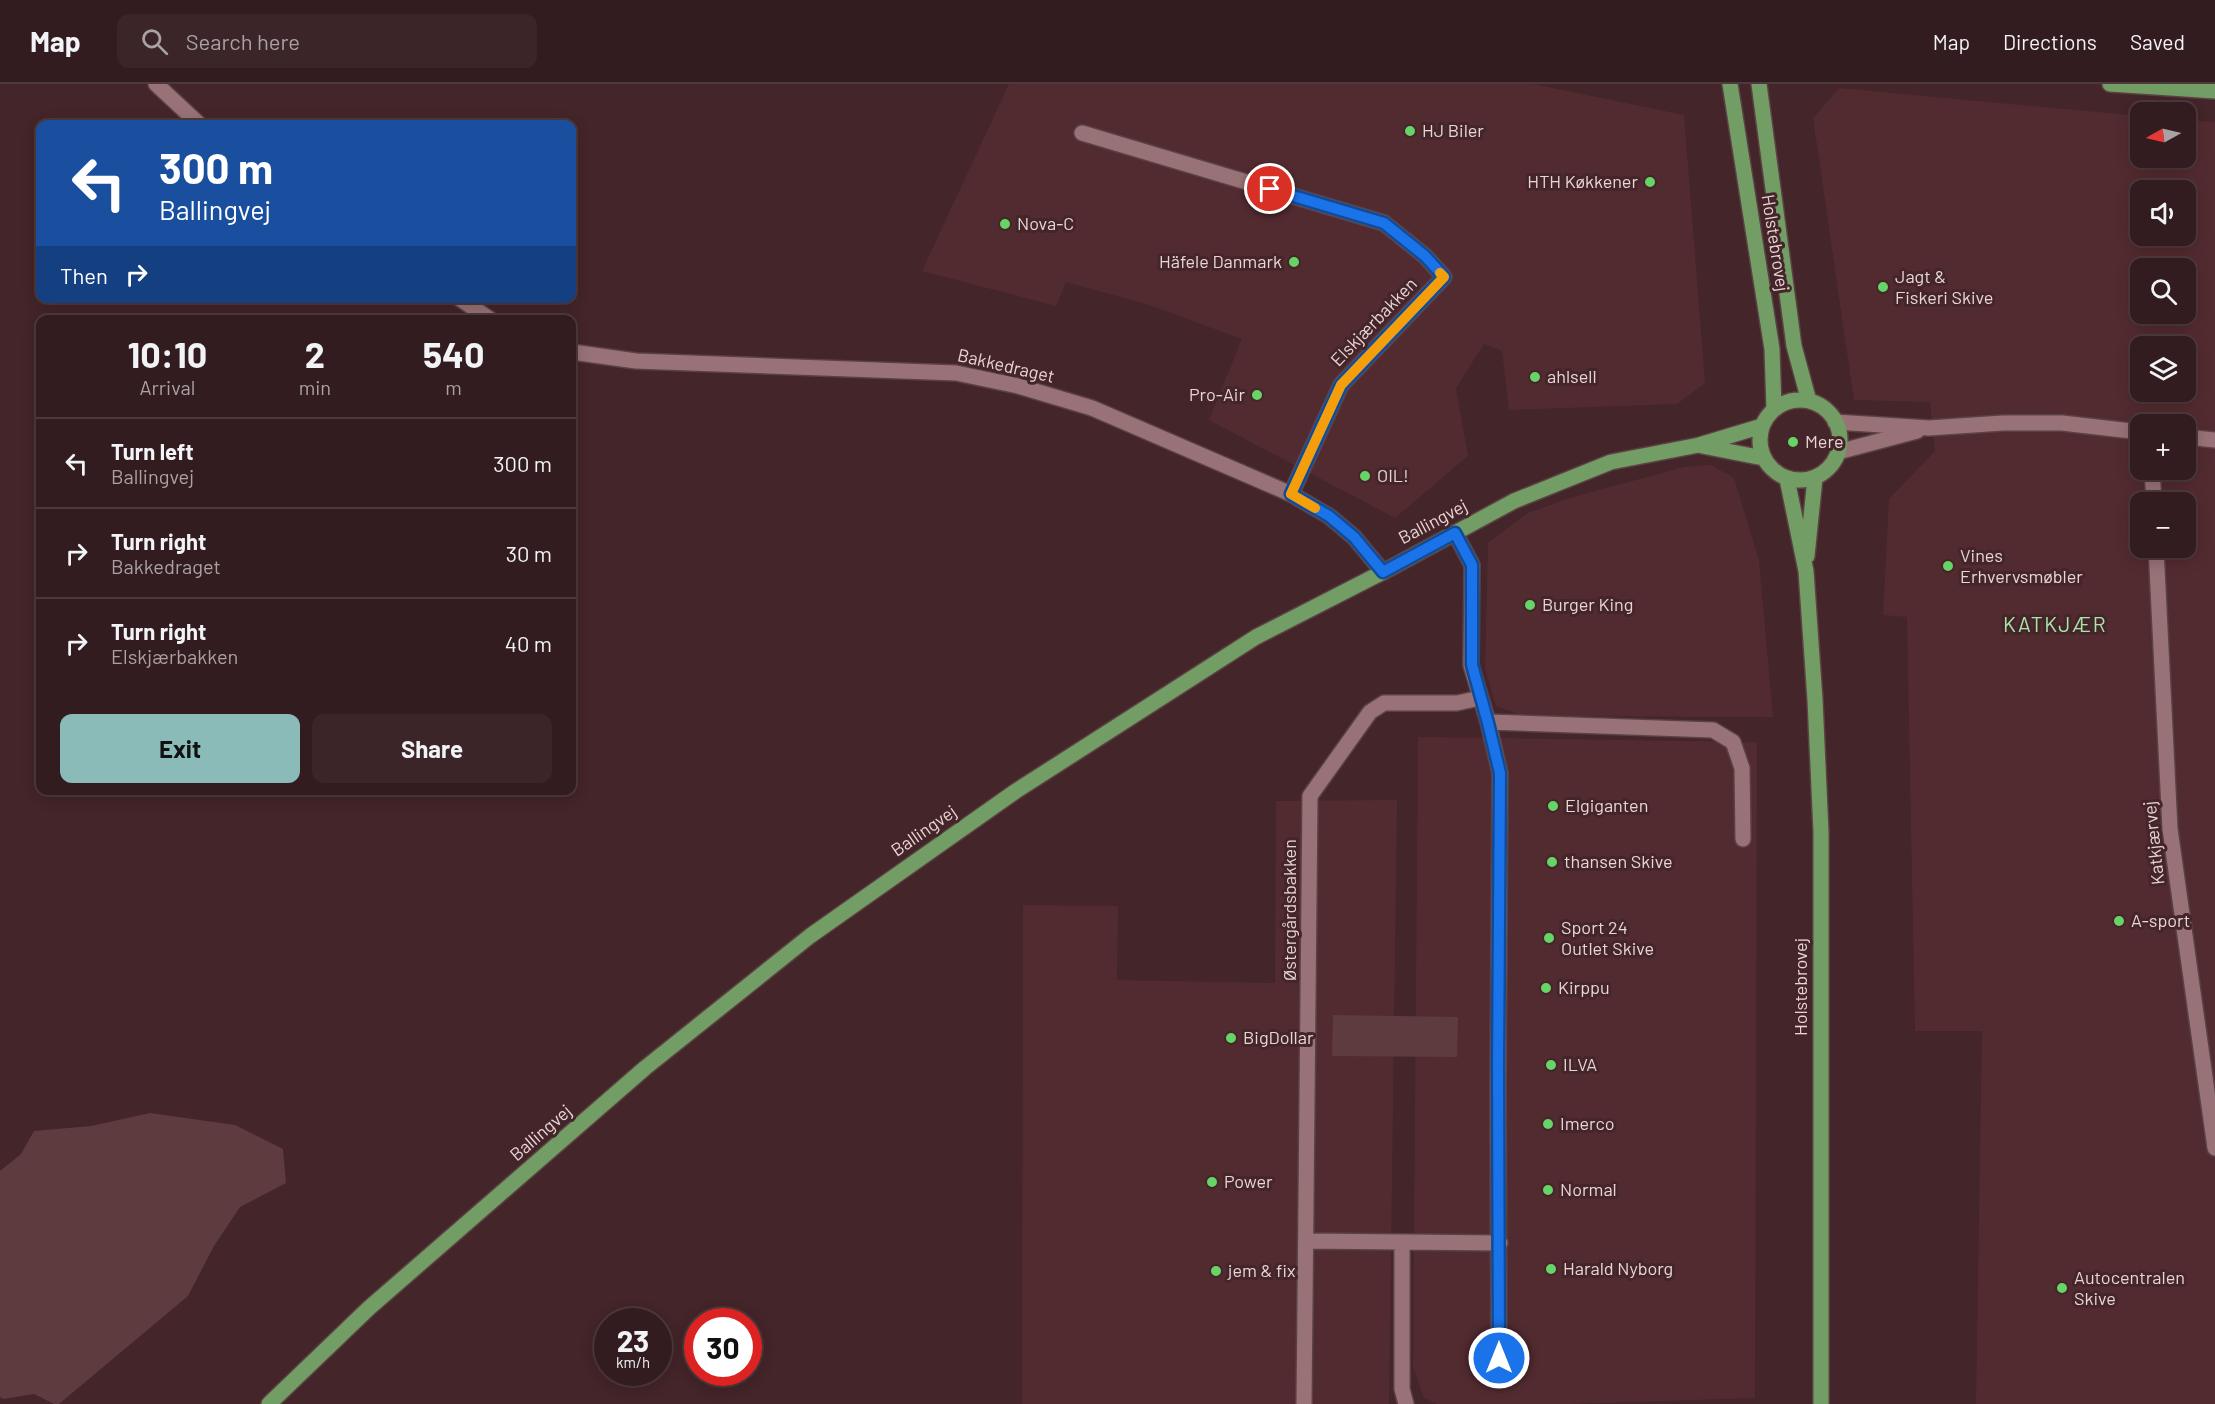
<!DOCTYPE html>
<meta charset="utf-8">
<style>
:root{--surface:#331c1f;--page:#3b2528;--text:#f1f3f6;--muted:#a9a1a4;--line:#4e3a3d;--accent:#8bbbb9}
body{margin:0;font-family:Barlow,sans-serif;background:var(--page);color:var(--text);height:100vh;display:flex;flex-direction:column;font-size:22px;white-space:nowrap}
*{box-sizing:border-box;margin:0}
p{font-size:20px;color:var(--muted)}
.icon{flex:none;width:33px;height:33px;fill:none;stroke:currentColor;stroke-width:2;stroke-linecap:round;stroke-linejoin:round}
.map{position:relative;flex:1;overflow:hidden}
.drawer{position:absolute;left:36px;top:231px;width:540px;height:480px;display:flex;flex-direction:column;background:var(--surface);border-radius:12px;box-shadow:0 3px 15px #0003,0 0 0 2px var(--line)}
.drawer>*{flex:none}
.top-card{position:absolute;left:36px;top:36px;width:540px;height:183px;border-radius:12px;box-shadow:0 3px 15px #0003,0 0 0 2px var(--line);background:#1a4fa0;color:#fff;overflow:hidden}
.needle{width:39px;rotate:262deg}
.controls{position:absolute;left:2130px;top:18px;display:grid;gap:12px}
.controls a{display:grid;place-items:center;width:66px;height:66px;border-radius:12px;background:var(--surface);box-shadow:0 3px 15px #0003,0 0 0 2px var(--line);font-size:30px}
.speed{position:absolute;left:594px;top:1224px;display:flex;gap:12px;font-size:30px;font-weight:700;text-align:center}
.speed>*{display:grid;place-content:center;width:78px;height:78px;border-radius:50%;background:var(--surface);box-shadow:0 3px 15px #0003,0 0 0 2px var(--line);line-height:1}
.speed small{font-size:15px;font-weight:400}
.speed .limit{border:9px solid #d22;background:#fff;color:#111}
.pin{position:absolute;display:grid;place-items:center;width:51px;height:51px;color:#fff;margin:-26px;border:3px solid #fff;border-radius:50%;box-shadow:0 2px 6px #0007}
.me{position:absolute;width:66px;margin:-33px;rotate:0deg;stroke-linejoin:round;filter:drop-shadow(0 0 4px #0008)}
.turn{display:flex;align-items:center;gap:21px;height:126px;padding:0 24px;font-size:27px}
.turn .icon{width:78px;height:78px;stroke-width:2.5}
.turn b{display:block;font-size:42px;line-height:51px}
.then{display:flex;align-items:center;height:57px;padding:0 24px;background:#0003;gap:12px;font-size:22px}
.eta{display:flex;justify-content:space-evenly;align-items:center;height:102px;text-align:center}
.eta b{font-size:36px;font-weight:700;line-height:42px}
.action{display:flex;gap:12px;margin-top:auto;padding:12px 24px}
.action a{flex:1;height:69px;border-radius:12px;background:var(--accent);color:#111;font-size:24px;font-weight:700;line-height:69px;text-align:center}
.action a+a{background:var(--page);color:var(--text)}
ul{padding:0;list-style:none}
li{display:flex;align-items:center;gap:18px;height:90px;padding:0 24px;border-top:2px solid var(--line)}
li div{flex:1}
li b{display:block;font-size:22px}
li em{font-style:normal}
header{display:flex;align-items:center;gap:36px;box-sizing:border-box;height:84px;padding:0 30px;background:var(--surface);border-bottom:2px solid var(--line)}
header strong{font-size:28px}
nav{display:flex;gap:33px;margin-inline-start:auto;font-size:21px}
.search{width:420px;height:54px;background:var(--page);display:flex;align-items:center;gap:15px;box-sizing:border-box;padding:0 21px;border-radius:12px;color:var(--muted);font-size:22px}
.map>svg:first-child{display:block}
.built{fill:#522b30;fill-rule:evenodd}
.green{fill:#5e3b3f}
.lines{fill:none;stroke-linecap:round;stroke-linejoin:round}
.minor-casing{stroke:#5b4144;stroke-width:18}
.major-casing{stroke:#5b4144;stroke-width:18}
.minor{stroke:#987276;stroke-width:15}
.major{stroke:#729d64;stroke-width:15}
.route-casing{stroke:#114b97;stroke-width:15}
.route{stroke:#1a73e8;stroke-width:10}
.slow{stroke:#f59e0b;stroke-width:10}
.poi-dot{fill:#66d466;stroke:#442529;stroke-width:2}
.labels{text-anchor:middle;stroke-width:6;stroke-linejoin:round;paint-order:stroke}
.poi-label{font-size:18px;fill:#e9d4d6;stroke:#442529;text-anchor:start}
.street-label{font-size:18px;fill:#e9d4d6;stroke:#442529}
.quarter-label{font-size:21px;letter-spacing:1.5px;fill:#abe4a9;stroke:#442529}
</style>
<header>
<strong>Map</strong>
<div class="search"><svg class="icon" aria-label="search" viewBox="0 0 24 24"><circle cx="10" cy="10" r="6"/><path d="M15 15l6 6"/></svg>Search here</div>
<nav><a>Map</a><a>Directions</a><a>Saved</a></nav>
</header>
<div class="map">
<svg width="2215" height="1320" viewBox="0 0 2215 1320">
<rect width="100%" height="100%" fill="#442529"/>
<path class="built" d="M1009 0H1533L1684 31 1705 299 1677 320 1509 326 1502 267 1484 260 1456 304 1468 372 1395 434 1209 336 1242 255 1146 220 1066 198 1056 222 922 187Z
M1839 4 2140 32V74H2186V36L2215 38V1320H1976L1982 947H1915L1907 533 1883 531 1889 415 1935 367 1930 318 1854 316 1813 34ZM2140 106H2186V152H2140ZM2140 184H2186V230H2140ZM2140 262H2186V308H2140ZM2140 340H2186V386H2140ZM2140 418H2186V464H2140Z
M1711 381 1734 394 1759 476 1773 633 1523 632 1496 622 1485 585 1488 459 1528 429 1573 413 1684 383Z
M1418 653 1757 658 1755 1314 1570 1320H1437L1424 1314 1413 1284Z
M1397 716 1389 1320H1022L1023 821 1118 822 1117 896 1275 899 1276 717Z"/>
<path class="green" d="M1333 931 1458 933 1457 973 1332 972Z
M150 1029 235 1041 283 1065 286 1099 240 1123 214 1162 188 1212 59 1320H54L34 1310 3 1315 0 1313V1087L21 1070 34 1047 91 1042Z"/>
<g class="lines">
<defs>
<path id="minor" d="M156 0 199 40
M1082 49 1384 139 1425 172 1444 193 1341 301 1291 410
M459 214 491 236
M572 268 636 277 956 289 1018 302 1092 324 1291 410 1329 432 1354 453 1383 488
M1835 338 1929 344 2003 339H2062L2140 348
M2186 353 2215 356
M1838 368 1917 347
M2152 386 2154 418
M1455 449 1472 481 1471 581 1488 638 1713 646 1733 658 1742 684 1743 755
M2156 464 2170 745 2215 1064
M1488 638 1500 689 1498 1005 1499 1291
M1307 1157 1500 1159
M1402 1158V1305L1406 1320
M1304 1320 1310 712 1370 628 1384 619H1457L1480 614"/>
<path id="major" d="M1730 0 1772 265 1774 325
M1759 0 1794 262 1809 317
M2110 0 2215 7
M1760 356a40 40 0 1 1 80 0a40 40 0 1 1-80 0Z
M1702 362 1763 374
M1787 395 1806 487 1815 616 1821 748V1320
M1807 472 1815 394
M269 1320 369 1224 645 984 810 852 1016 707 1256 553 1383 488 1514 417 1611 378 1699 361 1762 342"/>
</defs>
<use href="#minor" class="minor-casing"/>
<use href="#major" class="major-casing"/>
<use href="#minor" class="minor"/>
<use href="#major" class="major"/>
</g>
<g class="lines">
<defs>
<path id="route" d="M1270 105 1384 139 1425 172 1444 193 1341 301 1291 410 1329 432 1354 453 1383 488 1455 449 1472 481V581L1488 639 1500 689 1498 983 1499 1274"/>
</defs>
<use href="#route" class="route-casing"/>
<use href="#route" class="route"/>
<path class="slow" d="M1315 424 1291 410 1341 301 1444 193 1440 189"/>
</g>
<g class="poi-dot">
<circle cx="1410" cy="47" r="6"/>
<circle cx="1650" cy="98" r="6"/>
<circle cx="1005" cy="140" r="6"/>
<circle cx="1294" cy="178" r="6"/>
<circle cx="1883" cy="203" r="6"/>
<circle cx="1535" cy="293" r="6"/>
<circle cx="1257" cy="311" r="6"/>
<circle cx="1793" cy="358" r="6"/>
<circle cx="1365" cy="392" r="6"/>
<circle cx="1948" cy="482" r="6"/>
<circle cx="1530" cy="521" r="6"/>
<circle cx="1553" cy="722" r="6"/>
<circle cx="1552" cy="778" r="6"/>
<circle cx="2119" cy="837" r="6"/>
<circle cx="1549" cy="854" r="6"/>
<circle cx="1546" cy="904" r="6"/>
<circle cx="1231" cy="954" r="6"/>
<circle cx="1551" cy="981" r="6"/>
<circle cx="1548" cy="1040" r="6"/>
<circle cx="1212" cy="1098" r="6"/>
<circle cx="1548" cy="1106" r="6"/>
<circle cx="1551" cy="1185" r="6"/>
<circle cx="1216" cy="1187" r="6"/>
<circle cx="2062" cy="1204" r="6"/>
</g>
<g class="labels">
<g class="poi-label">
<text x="1422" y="53">HJ Biler</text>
<text x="1638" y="104" text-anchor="end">HTH Køkkener</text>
<text x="1017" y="146">Nova-C</text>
<text x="1282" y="184" text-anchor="end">Häfele Danmark</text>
<text x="1895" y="199">Jagt &amp;<tspan x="1895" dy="21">Fiskeri Skive</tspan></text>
<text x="1547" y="299">ahlsell</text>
<text x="1245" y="317" text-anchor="end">Pro-Air</text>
<text x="1805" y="364">Mere</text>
<text x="1377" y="398">OIL!</text>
<text x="1960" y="478">Vines<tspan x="1960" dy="21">Erhvervsmøbler</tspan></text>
<text x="1542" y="527">Burger King</text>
<text x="1565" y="728">Elgiganten</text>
<text x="1564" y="784">thansen Skive</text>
<text x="2131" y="843">A-sport</text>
<text x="1561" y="850">Sport 24<tspan x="1561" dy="21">Outlet Skive</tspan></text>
<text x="1558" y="910">Kirppu</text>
<text x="1243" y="960">BigDollar</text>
<text x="1563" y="987">ILVA</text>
<text x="1560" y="1046">Imerco</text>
<text x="1224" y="1104">Power</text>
<text x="1560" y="1112">Normal</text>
<text x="1563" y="1191">Harald Nyborg</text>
<text x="1228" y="1193">jem &amp; fix</text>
<text x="2074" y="1200">Autocentralen<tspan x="2074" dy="21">Skive</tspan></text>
</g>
<g class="street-label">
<text transform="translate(1775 159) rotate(81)" y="6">Holstebrovej</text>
<text transform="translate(1374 238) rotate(-46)" y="6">Elskjærbakken</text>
<text transform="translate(1006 282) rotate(13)" y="6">Bakkedraget</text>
<text transform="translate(1433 438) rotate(-28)" y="6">Ballingvej</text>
<text transform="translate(924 747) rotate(-35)" y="6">Ballingvej</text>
<text transform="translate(2154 759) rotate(-96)" y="6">Katkjærvej</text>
<text transform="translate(1290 826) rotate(-90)" y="6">Østergårdsbakken</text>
<text transform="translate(1801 903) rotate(-90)" y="6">Holstebrovej</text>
<text transform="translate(541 1049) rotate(-41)" y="6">Ballingvej</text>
</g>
<g class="quarter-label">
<text x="2055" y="548">KATKJÆR</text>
</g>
</g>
</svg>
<div class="controls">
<a><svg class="needle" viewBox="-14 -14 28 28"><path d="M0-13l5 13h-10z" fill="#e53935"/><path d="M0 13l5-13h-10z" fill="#a9a1a4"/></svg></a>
<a><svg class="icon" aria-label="sound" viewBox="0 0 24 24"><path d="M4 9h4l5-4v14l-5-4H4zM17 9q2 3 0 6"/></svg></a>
<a><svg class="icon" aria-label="search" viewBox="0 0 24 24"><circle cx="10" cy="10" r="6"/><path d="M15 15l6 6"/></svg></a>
<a><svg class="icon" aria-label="layers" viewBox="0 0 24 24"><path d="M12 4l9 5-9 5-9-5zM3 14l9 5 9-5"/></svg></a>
<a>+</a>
<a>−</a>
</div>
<div class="speed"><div>23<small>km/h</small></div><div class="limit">30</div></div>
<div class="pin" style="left:1270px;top:105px;background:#d93025"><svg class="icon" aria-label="arrive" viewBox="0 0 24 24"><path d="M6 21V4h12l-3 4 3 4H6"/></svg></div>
<svg class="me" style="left:1499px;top:1274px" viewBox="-20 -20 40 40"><circle r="17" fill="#1a73e8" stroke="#fff" stroke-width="3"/><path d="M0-11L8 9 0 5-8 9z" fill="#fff"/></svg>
<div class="top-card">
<div class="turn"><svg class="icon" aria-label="left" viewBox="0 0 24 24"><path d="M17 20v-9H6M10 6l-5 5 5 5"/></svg><div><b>300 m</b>Ballingvej</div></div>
<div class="then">Then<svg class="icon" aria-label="right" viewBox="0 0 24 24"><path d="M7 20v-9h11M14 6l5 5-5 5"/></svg></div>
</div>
<section class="drawer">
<div class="eta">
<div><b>10:10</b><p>Arrival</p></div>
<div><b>2</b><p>min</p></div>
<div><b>540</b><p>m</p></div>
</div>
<ul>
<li><svg class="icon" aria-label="left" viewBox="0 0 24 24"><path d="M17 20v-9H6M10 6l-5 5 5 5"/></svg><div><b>Turn left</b><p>Ballingvej</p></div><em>300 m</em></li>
<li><svg class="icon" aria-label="right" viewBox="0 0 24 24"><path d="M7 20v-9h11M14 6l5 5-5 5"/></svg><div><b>Turn right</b><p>Bakkedraget</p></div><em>30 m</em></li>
<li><svg class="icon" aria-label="right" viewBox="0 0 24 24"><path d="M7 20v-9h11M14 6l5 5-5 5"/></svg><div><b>Turn right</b><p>Elskjærbakken</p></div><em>40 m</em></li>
</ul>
<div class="action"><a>Exit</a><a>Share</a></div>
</section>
</div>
